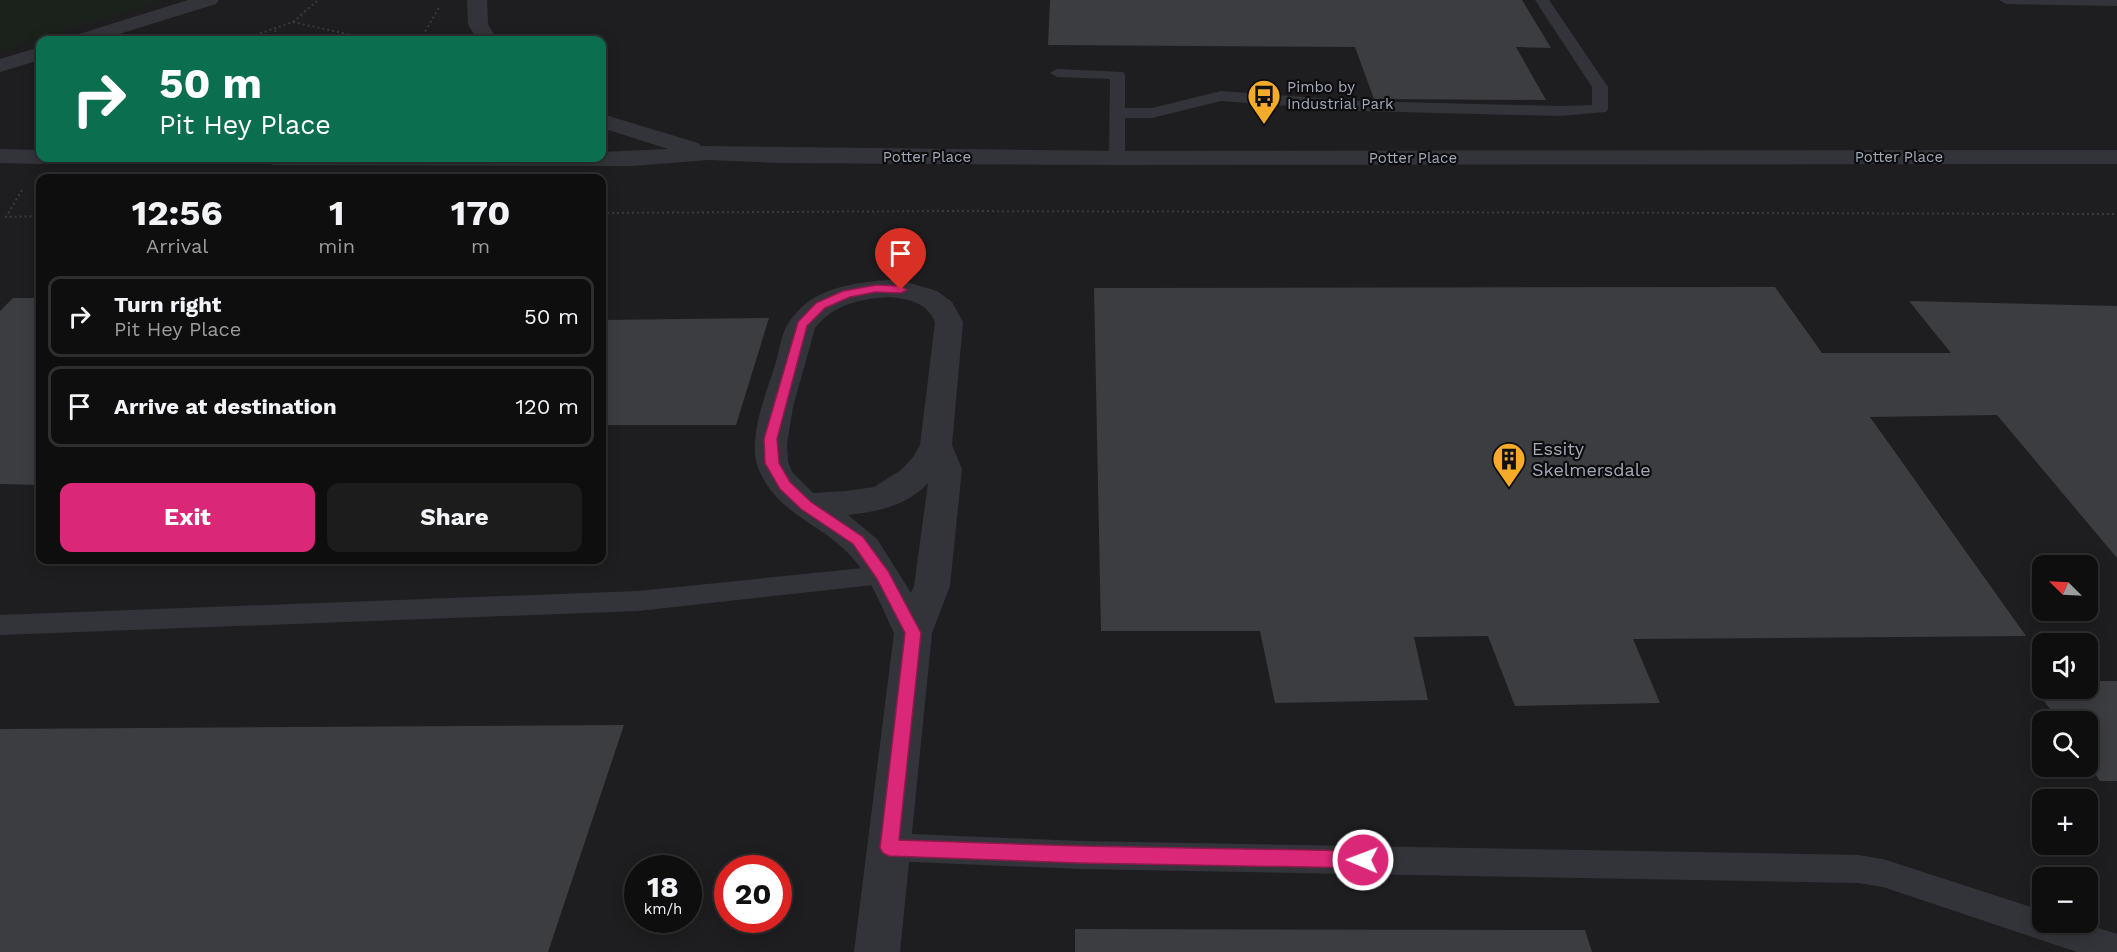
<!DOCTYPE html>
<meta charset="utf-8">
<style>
:root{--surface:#0e0e0f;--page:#1c1c1d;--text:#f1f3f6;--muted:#9b9c9e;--line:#2e2e2f;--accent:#db2777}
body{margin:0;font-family:"Work Sans",sans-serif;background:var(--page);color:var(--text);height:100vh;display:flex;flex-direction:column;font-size:22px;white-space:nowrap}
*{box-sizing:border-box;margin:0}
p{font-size:20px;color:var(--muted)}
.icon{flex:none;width:33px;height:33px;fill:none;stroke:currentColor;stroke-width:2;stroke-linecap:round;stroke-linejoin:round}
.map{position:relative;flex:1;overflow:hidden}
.side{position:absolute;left:36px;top:174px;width:570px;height:390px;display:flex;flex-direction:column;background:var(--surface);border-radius:12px;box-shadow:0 3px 15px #0003,0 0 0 2px var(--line)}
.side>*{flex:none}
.banner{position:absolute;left:36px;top:36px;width:570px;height:126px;border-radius:12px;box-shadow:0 3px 15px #0003,0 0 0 2px var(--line);background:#0b6e4f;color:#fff;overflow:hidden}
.needle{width:39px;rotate:294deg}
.fabs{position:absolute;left:2032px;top:555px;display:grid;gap:12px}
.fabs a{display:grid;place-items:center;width:66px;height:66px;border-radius:12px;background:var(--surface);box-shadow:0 3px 15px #0003,0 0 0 2px var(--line);font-size:30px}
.speed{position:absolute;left:624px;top:855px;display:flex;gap:12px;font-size:30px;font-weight:700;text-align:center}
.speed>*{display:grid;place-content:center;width:78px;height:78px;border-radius:50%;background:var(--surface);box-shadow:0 3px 15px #0003,0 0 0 2px var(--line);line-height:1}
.speed small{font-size:15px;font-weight:400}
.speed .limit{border:9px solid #d22;background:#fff;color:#111}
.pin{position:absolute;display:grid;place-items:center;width:51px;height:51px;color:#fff;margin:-62px -26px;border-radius:50% 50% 50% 0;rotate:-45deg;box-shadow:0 0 6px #0007}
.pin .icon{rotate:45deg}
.me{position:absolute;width:66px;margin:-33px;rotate:271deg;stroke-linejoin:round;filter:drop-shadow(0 0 4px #0008)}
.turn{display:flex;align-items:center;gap:21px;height:126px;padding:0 24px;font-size:27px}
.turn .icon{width:78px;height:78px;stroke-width:2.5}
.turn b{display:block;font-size:42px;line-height:51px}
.eta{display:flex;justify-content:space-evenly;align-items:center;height:102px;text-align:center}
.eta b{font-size:36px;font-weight:700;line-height:42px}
.button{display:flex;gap:12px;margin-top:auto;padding:12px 24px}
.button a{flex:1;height:69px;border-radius:12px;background:var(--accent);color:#fff;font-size:24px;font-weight:700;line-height:69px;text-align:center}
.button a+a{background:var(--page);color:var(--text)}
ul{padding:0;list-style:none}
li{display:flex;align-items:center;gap:18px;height:81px;margin:0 12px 9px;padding:0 12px;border:3px solid var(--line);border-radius:12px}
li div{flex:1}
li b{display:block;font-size:22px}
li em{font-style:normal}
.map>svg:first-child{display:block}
.built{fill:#1e1e21;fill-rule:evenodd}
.green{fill:#1a221b}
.building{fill:#3c3d41}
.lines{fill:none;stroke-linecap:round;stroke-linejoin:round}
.path{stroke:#393b40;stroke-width:2;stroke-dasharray:2 3;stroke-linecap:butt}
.service{fill:#333439;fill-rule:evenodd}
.minor{fill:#333439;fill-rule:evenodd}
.tertiary{fill:#333439;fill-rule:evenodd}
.route{fill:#db2777;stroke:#8e194d;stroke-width:1.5}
.labels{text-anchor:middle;stroke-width:4.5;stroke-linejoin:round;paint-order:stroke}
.far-poi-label{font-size:15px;fill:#a3a9b5;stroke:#0d0d0f;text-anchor:start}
.far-street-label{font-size:15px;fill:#a3a9b5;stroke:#0d0d0f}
.poi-label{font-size:18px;fill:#a3a9b5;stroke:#0d0d0f;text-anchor:start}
</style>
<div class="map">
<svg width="2117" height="952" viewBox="0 0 2117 952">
<rect width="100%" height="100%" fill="#121214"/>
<path class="built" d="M144 0H2117V952H0V44ZM40 40H602V158H40ZM40 178H602V560H40ZM2043 566H2088V610H2043ZM2043 644H2088V688H2043ZM2043 722H2088V766H2043ZM2043 800H2088V844H2043ZM638 868H688V920H638ZM728 868H778V920H728ZM2043 878H2088V922H2043Z"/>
<path class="green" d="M0 0H165L0 51Z"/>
<path class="building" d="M1050 0H1522L1551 48 1516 47 1546 100 1374 99 1355 47 1048 45Z
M1775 287 1822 353H1951L1909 301 2117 306V558L1997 415 1870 417 2026 636 1633 639 1660 703 1515 706 1488 636 1414 637 1428 700 1275 703 1260 631H1101L1094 288Z
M13 298H40V485L0 484V311Z
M769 318 736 425H602V320Z
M2030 681H2043V688H2088V681H2117V781H2100L2088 764V722H2059Z
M624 725 548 952H0V729Z
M1075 929 1585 930 1592 952H1075Z"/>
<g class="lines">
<path class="path" d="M293 22 374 40
M241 40 293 22 318 0
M269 40 277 29
M420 40 440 6
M22 190 6 217 40 216
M602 213 945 211 2117 214"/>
<path class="service" d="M1535 0H1549L1608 87V109L1606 112 1560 116 1360 111 1221 101 1152 118H1125V158L1117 163 1109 158 1110 79 1057 77 1050 73 1057 69 1123 72 1125 75V108H1152L1221 91 1360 101 1560 106 1592 105V87Z
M1999 0H2117V6L2006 4Z
M883 566 892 568 895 575 892 582 883 584 638 611 0 635V615L638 591Z
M889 833 1080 841 1858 855 1883 859 2043 911V922H2080L2117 934V952H2077L1883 887 1858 883 1080 869 889 861 879 857 874 847 879 837Z"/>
<path class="minor" d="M467 0H487L488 24 497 40H477L468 24Z
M602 114 698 143 701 146 1117 151 2117 150V164L1117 165 781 163 709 160 632 166 274 165 265 163 262 158H602V152L668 149 602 128Z
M0 149 40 150V158H52L49 162 40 164 0 163Z
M889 280 910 283 937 291 952 302 963 322 952 445 962 469 950 586 932 633 900 952H854L894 633C881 605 869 573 846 551 819 524 780 513 762 476 756 466 754 453 755 441 757 414 768 388 776 362 779 351 781 338 786 327 790 320 797 311 803 306 826 286 861 282 889 280ZM889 297C908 299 927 302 935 322L920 445 913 457 901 470 874 487 846 491 813 493 792 472 788 461 787 444 793 407 815 328C834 304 860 299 889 297ZM928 483 914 586 911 593 877 539 848 515C875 512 908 506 928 483Z"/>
<path class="tertiary" d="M188 0H219L216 4 100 40H70L73 36Z
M40 47V60L0 72V59Z"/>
</g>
<path class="route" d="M876 285 901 286 907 290 901 293 876 292 850 297 825 308 807 326 777 439 779 463 790 482 811 502 863 537 888 571 921 633 899 840 1080 846 1363 851 1370 854 1372 860 1370 866 1363 868 1080 863 889 856 883 853 880 848 905 633 877 579 853 544 801 509 780 489 765 463 764 439 798 322 816 303 843 291Z"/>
<defs>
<symbol id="bus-pin" viewBox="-11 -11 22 30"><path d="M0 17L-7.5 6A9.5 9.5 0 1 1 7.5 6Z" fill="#f5ab29" stroke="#0d0d0f"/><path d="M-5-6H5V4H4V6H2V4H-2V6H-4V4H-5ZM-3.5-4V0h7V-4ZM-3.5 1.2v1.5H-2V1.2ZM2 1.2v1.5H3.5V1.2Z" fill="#111"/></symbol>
<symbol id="building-pin" viewBox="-11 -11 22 30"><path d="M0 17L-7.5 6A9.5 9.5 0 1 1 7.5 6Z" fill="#f5ab29" stroke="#0d0d0f"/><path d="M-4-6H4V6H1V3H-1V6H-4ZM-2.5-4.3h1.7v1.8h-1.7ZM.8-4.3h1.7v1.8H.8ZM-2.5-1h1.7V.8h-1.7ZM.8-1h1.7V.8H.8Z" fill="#111"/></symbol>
</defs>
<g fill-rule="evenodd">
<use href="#bus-pin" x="1245" y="77" width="38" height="52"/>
<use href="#building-pin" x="1490" y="440" width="38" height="52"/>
</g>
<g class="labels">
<g class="far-poi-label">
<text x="1287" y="92">Pimbo by<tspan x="1287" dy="17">Industrial Park</tspan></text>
</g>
<g class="far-street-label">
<text x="927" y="162">Potter Place</text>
<text x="1899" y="162">Potter Place</text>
<text x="1413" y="163">Potter Place</text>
</g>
<g class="poi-label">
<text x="1532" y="455">Essity<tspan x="1532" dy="21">Skelmersdale</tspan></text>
</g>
</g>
</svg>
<div class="fabs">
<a><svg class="needle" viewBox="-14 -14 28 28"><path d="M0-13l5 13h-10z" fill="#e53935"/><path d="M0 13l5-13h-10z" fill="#9b9c9e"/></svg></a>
<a><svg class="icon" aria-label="sound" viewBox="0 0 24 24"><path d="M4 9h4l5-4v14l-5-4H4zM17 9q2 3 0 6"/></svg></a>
<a><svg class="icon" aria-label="search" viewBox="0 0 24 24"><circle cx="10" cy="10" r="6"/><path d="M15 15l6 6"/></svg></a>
<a>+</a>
<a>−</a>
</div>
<div class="speed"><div>18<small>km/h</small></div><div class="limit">20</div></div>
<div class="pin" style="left:901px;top:290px;background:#d93025"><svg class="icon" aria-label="arrive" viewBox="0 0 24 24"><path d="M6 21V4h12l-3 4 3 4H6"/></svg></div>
<svg class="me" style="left:1363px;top:860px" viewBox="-20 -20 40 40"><circle r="17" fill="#db2777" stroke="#fff" stroke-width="3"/><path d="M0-11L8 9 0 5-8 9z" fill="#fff"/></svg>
<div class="banner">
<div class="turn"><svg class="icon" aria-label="right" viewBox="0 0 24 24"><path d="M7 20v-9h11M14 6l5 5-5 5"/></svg><div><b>50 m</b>Pit Hey Place</div></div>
</div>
<section class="side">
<div class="eta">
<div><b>12:56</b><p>Arrival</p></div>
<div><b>1</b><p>min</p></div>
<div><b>170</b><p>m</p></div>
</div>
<ul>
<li><svg class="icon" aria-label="right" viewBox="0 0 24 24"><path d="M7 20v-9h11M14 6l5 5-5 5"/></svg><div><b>Turn right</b><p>Pit Hey Place</p></div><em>50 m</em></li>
<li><svg class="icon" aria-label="arrive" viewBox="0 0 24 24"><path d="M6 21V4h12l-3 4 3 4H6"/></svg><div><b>Arrive at destination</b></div><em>120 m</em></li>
</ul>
<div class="button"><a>Exit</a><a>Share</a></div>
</section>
</div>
